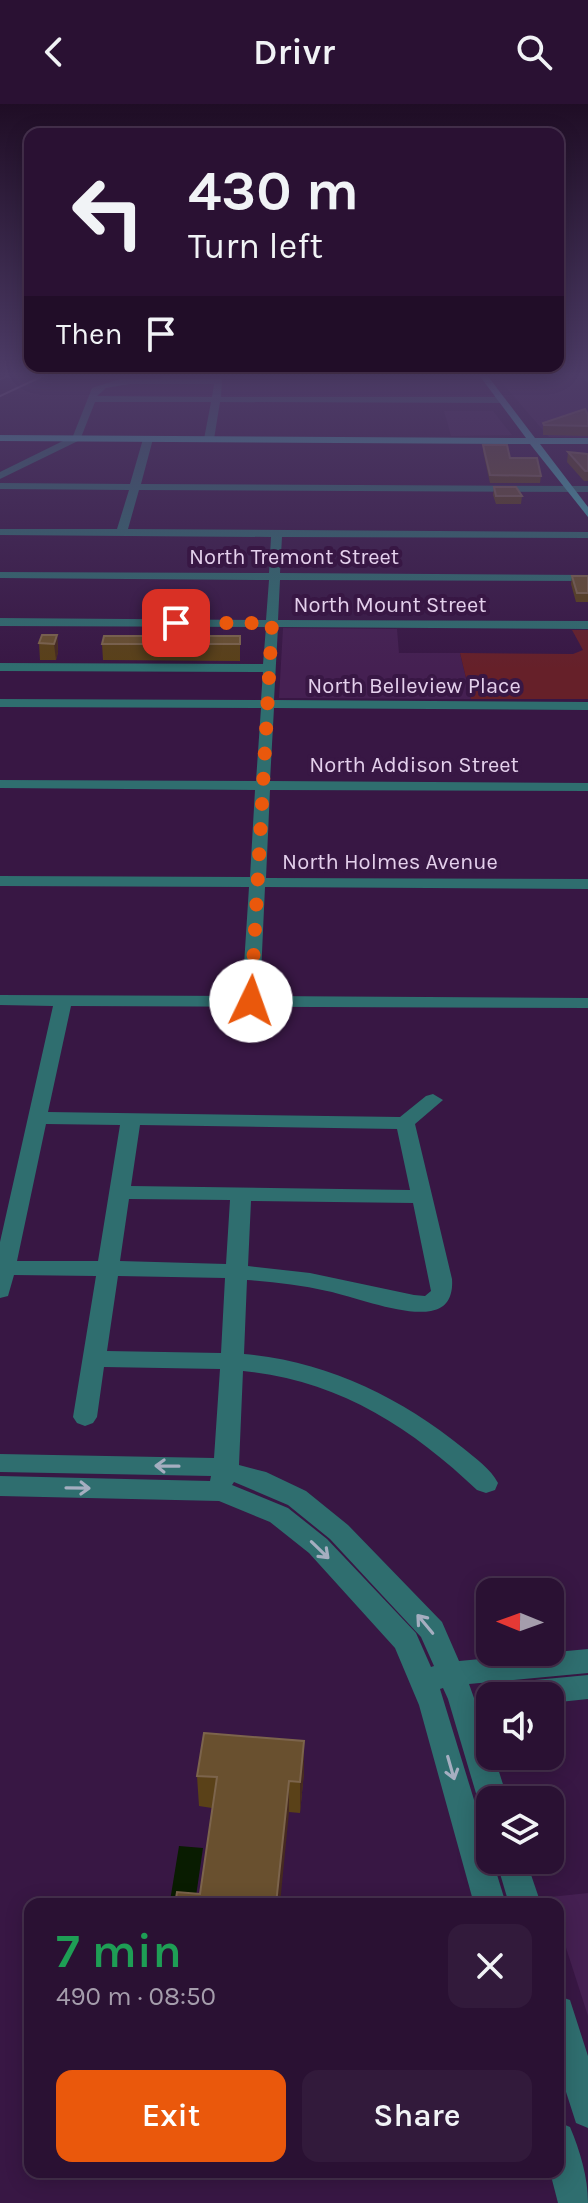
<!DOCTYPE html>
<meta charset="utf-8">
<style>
:root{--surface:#2a1133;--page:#321a3b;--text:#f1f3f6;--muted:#a59dac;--line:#46314e;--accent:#ea580c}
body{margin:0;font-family:Karla,sans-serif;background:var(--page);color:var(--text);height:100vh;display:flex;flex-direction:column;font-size:30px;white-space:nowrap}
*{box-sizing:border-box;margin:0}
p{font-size:26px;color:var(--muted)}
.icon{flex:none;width:44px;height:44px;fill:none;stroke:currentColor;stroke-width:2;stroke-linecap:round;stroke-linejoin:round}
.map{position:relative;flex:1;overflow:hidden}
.side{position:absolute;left:24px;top:1794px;width:540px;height:280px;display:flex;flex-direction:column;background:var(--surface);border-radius:16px;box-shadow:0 4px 20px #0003,0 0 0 2px var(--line)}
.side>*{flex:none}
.top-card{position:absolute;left:24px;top:24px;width:540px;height:244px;border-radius:16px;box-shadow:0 4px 20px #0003,0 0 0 2px var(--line);background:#2a1133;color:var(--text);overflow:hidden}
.needle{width:52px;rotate:271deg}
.tools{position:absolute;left:476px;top:1474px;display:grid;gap:16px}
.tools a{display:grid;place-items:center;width:88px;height:88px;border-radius:16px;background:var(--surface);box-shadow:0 4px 20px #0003,0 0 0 2px var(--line);font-size:40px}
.pin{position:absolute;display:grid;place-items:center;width:68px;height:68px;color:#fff;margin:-34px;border-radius:16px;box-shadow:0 4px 12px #0006}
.me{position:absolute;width:88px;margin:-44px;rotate:3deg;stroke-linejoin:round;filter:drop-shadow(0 0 6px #0008)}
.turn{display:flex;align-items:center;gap:28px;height:168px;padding:0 32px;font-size:36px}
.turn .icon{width:104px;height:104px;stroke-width:2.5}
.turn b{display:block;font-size:56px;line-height:68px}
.then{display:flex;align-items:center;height:76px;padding:0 32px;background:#0003;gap:16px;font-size:30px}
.round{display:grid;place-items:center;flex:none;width:84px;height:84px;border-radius:16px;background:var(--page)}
.headline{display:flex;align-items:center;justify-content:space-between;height:136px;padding:0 32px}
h1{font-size:48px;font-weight:600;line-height:60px;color:#1e9e55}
.action{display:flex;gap:16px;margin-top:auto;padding:16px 32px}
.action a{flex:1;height:92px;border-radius:16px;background:var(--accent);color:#fff;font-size:32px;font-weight:600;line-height:92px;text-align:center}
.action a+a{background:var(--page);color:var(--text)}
header{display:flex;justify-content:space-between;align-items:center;height:104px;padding:0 32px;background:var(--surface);font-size:36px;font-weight:600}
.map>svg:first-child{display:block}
.built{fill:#452052}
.green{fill:#662029}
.water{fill:#091c01}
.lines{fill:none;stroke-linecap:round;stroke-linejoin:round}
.minor{fill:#2f6e6f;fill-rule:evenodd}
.major{fill:#45b0b1;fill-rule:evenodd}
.rail{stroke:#957b9f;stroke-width:2}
.wall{fill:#5a4118}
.shaded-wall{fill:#462a20}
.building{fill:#69502f;stroke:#7c644c;stroke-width:2}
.oneway{stroke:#a5aec0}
.route{stroke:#ea580c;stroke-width:14;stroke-dasharray:0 25.2}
.labels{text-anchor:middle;stroke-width:8;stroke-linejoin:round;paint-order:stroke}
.far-street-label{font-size:22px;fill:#e4d0ec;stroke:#381744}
</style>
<header><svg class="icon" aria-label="back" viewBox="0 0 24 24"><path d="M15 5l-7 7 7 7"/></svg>Drivr<svg class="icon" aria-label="search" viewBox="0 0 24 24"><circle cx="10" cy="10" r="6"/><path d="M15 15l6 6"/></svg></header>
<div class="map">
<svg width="588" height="2099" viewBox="0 0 588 2099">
<rect width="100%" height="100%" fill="#381744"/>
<path class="built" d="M496 272H579L588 289V334L549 333Z
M444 307H493L512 331 451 332Z
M283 524 397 525 399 549H460L471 595 279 594Z
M588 1789V1912L558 1819V1800H552L550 1793Z"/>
<path class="green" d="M572 526H588V595H471L460 549 573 550 583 546Z"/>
<path class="water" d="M179 1742 203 1744 195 1799 170 1797Z"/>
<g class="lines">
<path class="minor" d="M162 271H170V275H222L221 293H502L506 296 502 299 220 298 214 335 209 338 204 335 211 298H95L80 336 0 375V368L73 332 92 284 120 275H161ZM129 280H214L212 293 97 292 106 284Z
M582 271H588V278L585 277Z
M148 332 153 335 141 380 588 382V388L139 386 128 425 588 428V434L282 433 280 469 588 471V477L280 476 278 516 588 517V525L278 523 274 596 588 598V606L274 604 270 677 588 679V687L270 686 266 774 588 775V785L265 783 260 892 588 894V904L71 902 48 1008 400 1013 426 992 433 990 443 996 415 1020 452 1175C453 1190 449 1204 431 1207 402 1212 356 1193 327 1187 301 1181 274 1178 247 1176L244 1250C326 1257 400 1293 463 1344 475 1354 491 1365 498 1379L495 1386 486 1389 477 1386C411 1323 336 1275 243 1267L239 1361 266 1368 306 1387 348 1421 442 1518 459 1557 588 1545V1569L469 1580 490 1639V1652H494L508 1696H490V1708L483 1706 478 1696 448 1595 443 1584 440 1585 506 1800H474L419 1601 395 1544 309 1449 270 1418 219 1397 0 1392V1372L210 1377 211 1372 0 1368V1350L214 1354 220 1265 104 1263 97 1313 93 1319 85 1322 77 1319 73 1313 96 1172 14 1171 8 1192 0 1194V1138L53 902 0 901V891L242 892 249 783 0 782V772L250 773 255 686 0 684V676L256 677 261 604 0 603V595L261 596 263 568 0 567V559L263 560 266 523 0 522V514L266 516 269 476 0 474V468L269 469 271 433 0 431V425H117L129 386 0 385V379L130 380 143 335ZM46 1020 120 1021 98 1157H17ZM140 1021 397 1025 410 1086 131 1082ZM129 1095 230 1096 226 1160 120 1157ZM251 1097 413 1099 431 1187 425 1192 414 1191 310 1169 248 1162ZM118 1172 225 1174 221 1249 107 1247ZM234 1378 288 1401 330 1435 421 1533 434 1562 431 1563 416 1529 327 1435 288 1404 232 1381Z
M588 1571V1595L550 1599V1592H490V1603L483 1601 479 1592 483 1583 493 1580Z
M496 1756H526L541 1800H509Z
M558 1892 570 1896 588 1952V2024L576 2019 558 1963Z
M558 2018 570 2023C580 2047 588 2073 588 2099H558L550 2068H558Z"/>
<path class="major" d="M479 271H487L535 334H588V340H540L588 403V413L530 340 0 337V331L526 334Z"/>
<path class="rail" d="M0 275 10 271
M0 292 45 271"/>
</g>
<path class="wall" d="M588 311V332L543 331V319Z
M483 341 510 354 541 372 540 379H490L483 347Z
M568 348 588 350V377H584L567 358Z
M494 383 522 392 521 400H496L493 391Z
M572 472H588V498H576L571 480Z
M57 531 58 548 56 556H40L39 539Z
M240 532V557L103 556 102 540Z
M304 1668 300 1709 289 1708 200 1790 212 1704 199 1702 197 1672Z"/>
<path class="shaded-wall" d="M57 531 58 548 56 556 54 540Z
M304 1637V1668L300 1709V1678Z
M289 1677V1708L280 1800H276Z"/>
<path class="building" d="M585 305 588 311V322L544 321 543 319Z
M483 341H507L510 354H537L541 372 490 371Z
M568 348 588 350V367H585Z
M494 383H516L522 392H496Z
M572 472H588V489H577Z
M42 531H57L54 540 39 539Z
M104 532H240V540H102Z
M204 1629 304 1637 300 1678 289 1677 276 1800H175L177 1788 200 1790 217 1673 197 1672Z"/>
<defs><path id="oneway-shaft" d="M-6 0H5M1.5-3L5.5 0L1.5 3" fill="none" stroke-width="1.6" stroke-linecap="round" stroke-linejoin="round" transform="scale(2)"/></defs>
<g class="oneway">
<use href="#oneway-shaft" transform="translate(167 1362) rotate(-179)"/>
<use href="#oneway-shaft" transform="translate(78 1384) rotate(1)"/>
<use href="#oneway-shaft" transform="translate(320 1446) rotate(44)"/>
<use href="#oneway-shaft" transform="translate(425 1520) rotate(-130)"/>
<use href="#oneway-shaft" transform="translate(451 1664) rotate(74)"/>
</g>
<linearGradient id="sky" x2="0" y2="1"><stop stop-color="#1f0d25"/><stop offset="0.48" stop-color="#4d3c67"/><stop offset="1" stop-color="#4d3c67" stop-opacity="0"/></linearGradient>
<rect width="588" height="565" fill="url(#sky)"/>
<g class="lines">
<path class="route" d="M176 519H272L251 897"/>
</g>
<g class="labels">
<g class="far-street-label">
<text x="294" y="460">North Tremont Street</text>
<text x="390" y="508">North Mount Street</text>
<text x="414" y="589">North Belleview Place</text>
<text x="414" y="668">North Addison Street</text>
<text x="390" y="765">North Holmes Avenue</text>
</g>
</g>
</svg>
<div class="tools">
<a><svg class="needle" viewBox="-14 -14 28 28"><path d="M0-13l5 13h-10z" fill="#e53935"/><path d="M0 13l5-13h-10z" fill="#a59dac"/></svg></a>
<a><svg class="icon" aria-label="sound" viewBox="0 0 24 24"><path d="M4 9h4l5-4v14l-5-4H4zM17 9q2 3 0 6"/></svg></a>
<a><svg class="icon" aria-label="layers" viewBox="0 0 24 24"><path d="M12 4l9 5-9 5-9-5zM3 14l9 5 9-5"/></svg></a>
</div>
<div class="pin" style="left:176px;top:519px;background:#d93025"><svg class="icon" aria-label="arrive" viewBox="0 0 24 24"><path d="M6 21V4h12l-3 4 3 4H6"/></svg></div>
<svg class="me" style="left:251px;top:897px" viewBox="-20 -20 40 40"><circle r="19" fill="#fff"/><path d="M0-13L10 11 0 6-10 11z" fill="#ea580c"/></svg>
<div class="top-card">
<div class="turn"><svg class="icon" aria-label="left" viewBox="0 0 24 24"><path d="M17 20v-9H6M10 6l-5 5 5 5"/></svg><div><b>430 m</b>Turn left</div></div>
<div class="then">Then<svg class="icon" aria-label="arrive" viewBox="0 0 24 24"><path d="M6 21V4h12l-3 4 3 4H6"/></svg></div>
</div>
<section class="side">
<div class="headline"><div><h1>7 min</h1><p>490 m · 08:50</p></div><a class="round"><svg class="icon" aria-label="close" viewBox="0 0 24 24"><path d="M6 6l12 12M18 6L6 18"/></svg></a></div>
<div class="action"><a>Exit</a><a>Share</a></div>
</section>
</div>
